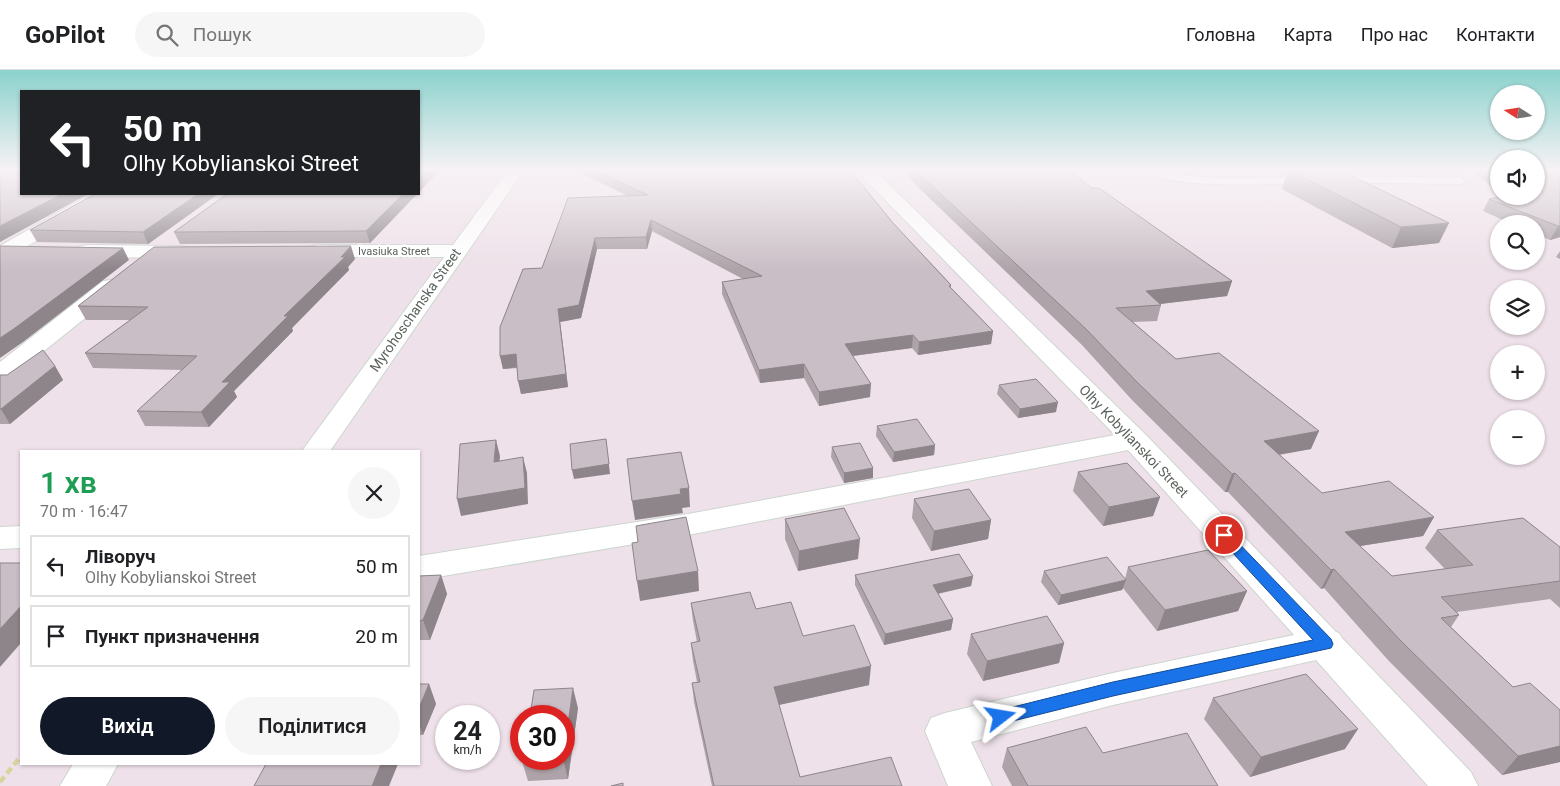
<!DOCTYPE html>
<html lang="uk">
<meta charset="utf-8">
<style>
:root{--surface:#fff;--page:#f6f6f6;--text:#202124;--muted:#757577;--line:#e0e0e0;--accent:#111827}
body{margin:0;font-family:Roboto,sans-serif;background:var(--page);color:var(--text);height:100vh;display:flex;flex-direction:column;font-size:19px;white-space:nowrap}
*{box-sizing:border-box;margin:0}
p{font-size:16px;color:var(--muted)}
.icon{flex:none;width:28px;height:28px;fill:none;stroke:currentColor;stroke-width:2;stroke-linecap:round;stroke-linejoin:round}
.map{position:relative;flex:1;overflow:hidden}
.drawer{position:absolute;left:20px;top:380px;width:400px;height:315px;display:flex;flex-direction:column;background:var(--surface);border-radius:0px;box-shadow:0 1px 4px #0004}
.drawer>*{flex:none}
.hud{position:absolute;left:20px;top:20px;width:400px;height:105px;border-radius:0px;box-shadow:0 1px 4px #0004;background:#202124;color:#fff;overflow:hidden}
.needle{width:32px;rotate:282deg}
.controls{position:absolute;left:1490px;top:15px;display:grid;gap:10px}
.controls a{display:grid;place-items:center;width:55px;height:55px;border-radius:50%;background:var(--surface);box-shadow:0 1px 4px #0004;font-size:25px}
.speed{position:absolute;left:435px;top:635px;display:flex;gap:10px;font-size:25px;font-weight:700;text-align:center}
.speed>*{display:grid;place-content:center;width:65px;height:65px;border-radius:50%;background:var(--surface);box-shadow:0 1px 4px #0004;line-height:1}
.speed small{font-size:12px;font-weight:400}
.speed .limit{border:8px solid #d22;background:#fff;color:#111}
.pin{position:absolute;display:grid;place-items:center;width:42px;height:42px;color:#fff;margin:-21px;border:2px solid #fff;border-radius:50%;box-shadow:0 1px 5px #0007}
.me{position:absolute;width:55px;margin:-28px;rotate:76deg;stroke-linejoin:round;filter:drop-shadow(0 0 4px #0008)}
.turn{display:flex;align-items:center;gap:18px;height:105px;padding:0 20px;font-size:22px}
.turn .icon{width:65px;height:65px;stroke-width:2.5}
.turn b{display:block;font-size:35px;line-height:42px}
.round{display:grid;place-items:center;flex:none;width:52px;height:52px;border-radius:26px;background:var(--page)}
.headline{display:flex;align-items:center;justify-content:space-between;height:85px;padding:0 20px}
h1{font-size:30px;font-weight:600;line-height:38px;color:#1e9e55}
.cta{display:flex;gap:10px;margin-top:auto;padding:10px 20px}
.cta a{flex:1;height:58px;border-radius:30px;background:var(--accent);color:#fff;font-size:20px;font-weight:600;line-height:58px;text-align:center}
.cta a+a{background:var(--page);color:var(--text)}
ul{padding:0;list-style:none}
li{display:flex;align-items:center;gap:15px;height:62px;margin:0 10px 8px;padding:0 10px;border:2px solid var(--line);border-radius:0px}
li div{flex:1}
li b{display:block;font-size:19px}
li em{font-style:normal}
header{display:flex;align-items:center;gap:30px;box-sizing:border-box;height:70px;padding:0 25px;background:var(--surface);border-bottom:1px solid var(--line)}
header strong{font-size:24px}
nav{display:flex;gap:28px;margin-inline-start:auto;font-size:18px}
.search{width:350px;height:45px;background:var(--page);display:flex;align-items:center;gap:12px;box-sizing:border-box;padding:0 18px;border-radius:28px;color:var(--muted);font-size:19px}
.map>svg:first-child{display:block}
.industrial{fill:#dcd4d9}
.lines{fill:none;stroke-linecap:round;stroke-linejoin:round}
.service-casing{stroke:#cdd5cf;stroke-width:3}
.minor-casing{stroke:#cdd5cf;stroke-width:2}
.secondary-casing{stroke:#ccd6ce;stroke-width:2}
.path{stroke:#dad39e;stroke-width:4.5;stroke-dasharray:7 4;stroke-linecap:butt}
.service{fill:#fff;fill-rule:evenodd}
.minor{fill:#fff;fill-rule:evenodd}
.secondary{fill:#fff;fill-rule:evenodd}
.wall{fill:#ada3a9}
.shaded-wall{fill:#8d858a}
.building{fill:#c9bec5;stroke:#8d858a}
.route{fill:#1a73e8;stroke:#114b97}
.labels{text-anchor:middle;stroke-width:5;stroke-linejoin:round;paint-order:stroke}
.far-street-label{font-size:11px;fill:#5a635b;stroke:#fff}
.street-label{font-size:14px;fill:#5a635b;stroke:#fff}
</style>
<header>
<strong>GoPilot</strong>
<div class="search"><svg class="icon" aria-label="search" viewBox="0 0 24 24"><circle cx="10" cy="10" r="6"/><path d="M15 15l6 6"/></svg>Пошук</div>
<nav><a>Головна</a><a>Карта</a><a>Про нас</a><a>Контакти</a></nav>
</header>
<div class="map">
<svg width="1560" height="716" viewBox="0 0 1560 716">
<rect width="100%" height="100%" fill="#eee1e9"/>
<path class="industrial" d="M1186 100H1465L1469 103 1193 101Z"/>
<g class="lines">
<defs>
<path id="service" d="M1148 100C1166 100 1181 106 1198 107 1234 109 1271 107 1307 107L1312 110 1307 113C1272 113 1174 121 1148 100Z
M1339 107 1461 108 1466 111 1461 114 1336 112V108Z"/>
<path id="minor" d="M856 100H874L1145 364 1336 562 1339 563 1342 568 1471 702 1478 716H1428L1316 590 1113 635 971 672 992 716H948L925 661 931 648 945 643 1113 603 1294 565 1128 380 688 465 419 510V486L688 444 1115 365Z
M91 124H112L109 128 14 184 7 186 0 184V176Z
M86 175 183 176 190 178 193 182 190 186 183 188 86 187 79 185 76 181 79 177Z
M316 175H458L465 177 468 181 465 185 458 187H316L309 185 306 181 309 177Z
M111 210 119 211 122 216 119 221 9 309 0 312V292L103 211Z
M21 456V478L0 479V457Z"/>
<path id="secondary" d="M508 100H524L330 381H302Z
M73 694H118L106 716H60Z"/>
</defs>
<use href="#service" class="service-casing"/>
<use href="#minor" class="minor-casing"/>
<use href="#secondary" class="secondary-casing"/>
<path class="path" d="M0 712 21 686"/>
<use href="#service" class="service"/>
<use href="#minor" class="minor"/>
<use href="#secondary" class="secondary"/>
</g>
<path class="wall" d="M574 100H850L893 153 951 215V218L993 261 991 274 918 285 912 278 853 286 870 327 819 336 804 308 760 313 722 224V212L743 209 652 161 647 179H597L581 248 560 252 568 317 521 324 517 298 503 299 500 286 542 198 628 126Z
M902 100H1068L1092 118 1232 211 1227 226 1161 234V235L1157 251 1133 252 1176 289 1311 379 1279 384 1322 423 1434 447 1423 466 1360 476 1392 506 1445 499 1425 478 1437 460 1560 477V538L1550 529 1457 542 1459 545 1451 557 1513 617 1560 640V692L1502 705 1388 590 1324 518 1321 519 1228 422H1225L1132 330 1082 275 919 118Z
M1288 100 1439 173 1392 178 1282 119Z
M1470 100H1499V122Z
M1560 100V167L1550 170 1536 164V154H1512L1483 141 1489 129 1505 127 1504 126H1536Z
M95 124H218L148 174 37 172 30 160Z
M417 124 370 173 180 174 174 162Z
M1560 181V189L1556 187Z
M355 189 348 197 349 200 292 258 293 261 234 321 237 327 209 357 145 356 137 341 182 300 93 298 85 283 130 250H86L78 236Z
M55 296 63 310 10 354H0V305H7Z
M999 315 1056 342 1018 348 997 324Z
M877 356 935 375 934 385 893 392 876 366Z
M832 377 873 408 844 413 831 387Z
M1078 402 1160 427 1153 446 1103 456 1073 421Z
M914 429 991 450 988 469 931 481 912 448Z
M785 449 858 489 798 501 785 469Z
M1128 497 1247 521 1238 541 1157 561 1123 518 1122 520 1058 535 1041 512 1044 501 1125 509Z
M441 505 447 524 430 570H419V506Z
M855 505 973 506 971 516 938 524 953 549 951 560 884 575 855 515Z
M691 533 756 539 803 566 869 615 779 635 800 707 902 716H712L694 632 692 613 697 612 693 591 691 573 697 572 693 551Z
M971 564 1064 573 1059 593 983 611 967 584Z
M419 614H429L436 634 423 665H419Z
M1213 628 1345 679 1250 707 1204 649Z
M578 638 568 709 528 711 522 691V689H564Z
M1007 678 1103 683 1218 716H1012L1002 697Z"/>
<path class="shaded-wall" d="M427 100H440L419 122V108Z
M62 124H88L0 172V156Z
M198 124H218L148 174 143 162Z
M403 124H417L370 173 366 161Z
M651 150 652 161 647 179 646 167Z
M1449 153 1439 173 1392 178 1401 157Z
M1558 156H1560V167L1550 170Z
M595 168 597 179 581 248 560 252 568 317 521 324 518 311 558 239Z
M351 176 355 189 348 197 349 200 292 258 293 261 234 321 237 327 209 357 201 342 222 312Z
M123 178 129 190 23 272 0 288V268Z
M1232 211 1227 226 1142 236 1146 221Z
M993 261 991 274 918 285 919 272Z
M913 265 912 278 844 287 845 274Z
M516 284 519 297 503 299 500 286Z
M804 294V308L760 313 759 300Z
M55 296 63 310 10 354 1 339Z
M871 314 870 327 819 336V322Z
M1058 332 1056 342 1018 348 1020 339Z
M1319 361 1311 379 1257 389 1264 371Z
M606 369 610 404 574 409 572 400Z
M496 370 500 386 498 408 494 392Z
M935 375 934 385 893 392 894 382Z
M523 387 527 403 528 434 461 446 457 429Z
M873 398V408L844 413V403Z
M1235 403 1228 422H1225L1232 404Z
M689 418 690 437 682 438 683 443 635 450 632 431 680 419Z
M1160 427 1153 446 1103 456 1109 437Z
M1434 447 1423 466 1335 480 1345 462Z
M991 450 988 469 931 481 934 461Z
M860 469 858 489 798 501 799 481Z
M1334 499 1324 518 1321 519 1331 500Z
M698 501 699 521 640 531 637 511Z
M441 505 447 524 430 570 423 550Z
M973 506 971 516 931 525 933 515Z
M1126 510 1122 520 1058 535 1061 525Z
M1247 521 1238 541 1157 561 1165 540Z
M21 536V573L0 597V559Z
M953 549 951 560 884 575 885 564Z
M1064 573 1059 593 983 611 987 591Z
M871 596 869 615 774 636V617Z
M429 614 436 634 423 665 419 654V638Z
M573 618 578 638 568 709 563 689H564V682Z
M1358 659 1345 679 1250 707 1261 687Z
M1560 676V692L1502 705 1518 686Z
M381 694H398L389 716H372Z"/>
<path class="building" d="M0 100H21V124H62L0 156Z
M419 100H427L419 108Z
M594 100H850L893 153 951 215 949 216 993 261 919 272 913 265 845 274 871 314 819 322 804 294 759 300 722 212 762 206 651 150 646 167 595 168 579 235 558 239 566 304 518 311 516 284 500 286V257L523 199 542 198 568 128 648 125Z
M915 100H1068L1092 118H1099L1232 211 1146 221 1161 235 1116 238 1176 289 1219 283 1319 361 1264 371 1322 423 1389 411 1434 447 1345 462 1392 506 1473 495 1437 460 1523 448 1560 477V511L1441 527 1459 545 1441 548 1513 617 1530 613 1560 640V676L1518 686 1401 571 1334 499 1331 500 1235 403 1232 404 1137 312 1086 259Z
M1289 100H1340L1449 153 1401 157Z
M1492 100H1499V105Z
M1536 100H1560V156H1558L1489 129 1508 126H1536Z
M95 124H198L143 162 30 160Z
M227 124H403L366 161 174 162Z
M0 176 123 178 15 258 0 268Z
M351 176 341 187H345L284 246H288L222 312H230L201 342 137 341 197 286 85 283 148 237 78 236 154 177Z
M43 280 55 296 1 339H0V305H7Z
M1036 309 1058 332 1020 339 999 315Z
M917 349 935 375 894 382 877 356Z
M606 369 609 394 572 400 570 374Z
M496 370 494 392 523 387 525 418 457 429 460 374Z
M860 373 873 398 844 403 832 377Z
M681 382 689 418 680 419 681 424 632 431 627 389Z
M1127 393 1160 427 1109 437 1078 402Z
M969 419 991 450 934 461 914 429Z
M844 438 860 469 799 481 785 449Z
M686 447 698 501 637 511 632 473 638 472 636 456Z
M1208 480 1247 521 1165 540 1128 497Z
M959 484 973 506 933 515 953 549 885 564 855 505Z
M1107 487 1126 510 1061 525 1044 501Z
M0 493H21V536L0 559Z
M441 505 423 550 419 551V506Z
M750 522 756 539 791 532 803 566 854 555 871 596 774 617 800 707 891 687 902 716H714L692 613 700 612 691 573 700 571 691 533Z
M1047 546 1064 573 987 591 971 564Z
M1306 604 1358 659 1261 687 1213 628Z
M419 614H429L419 638Z
M573 618 564 682V646H530L534 620Z
M1086 657 1103 683 1187 663 1218 716H1028L1007 678Z
M522 689H555L522 691Z
M266 694H381L372 716H254Z
M623 713V716H611Z"/>
<linearGradient id="sky" x2="0" y2="1"><stop stop-color="#8bd2cd"/><stop offset="0.5" stop-color="#f7f2f5"/><stop offset="1" stop-color="#f7f2f5" stop-opacity="0"/></linearGradient>
<rect width="1560" height="200" fill="url(#sky)"/>
<path class="route" d="M1224 460 1228 462 1331 569 1333 574 1331 578 1113 626 1001 654 995 652 993 647 995 642 1001 640 1113 612 1313 570 1219 468 1217 465 1219 462Z"/>
<g class="labels">
<g class="far-street-label">
<text x="394" y="185">Ivasiuka Street</text>
</g>
<g class="street-label">
<text transform="translate(415 240) rotate(-55)" y="5">Myrohoschanska Street</text>
<text transform="translate(1134 371) rotate(46)" y="5">Olhy Kobylianskoi Street</text>
</g>
</g>
</svg>
<div class="controls">
<a><svg class="needle" viewBox="-14 -14 28 28"><path d="M0-13l5 13h-10z" fill="#e53935"/><path d="M0 13l5-13h-10z" fill="#757577"/></svg></a>
<a><svg class="icon" aria-label="sound" viewBox="0 0 24 24"><path d="M4 9h4l5-4v14l-5-4H4zM17 9q2 3 0 6"/></svg></a>
<a><svg class="icon" aria-label="search" viewBox="0 0 24 24"><circle cx="10" cy="10" r="6"/><path d="M15 15l6 6"/></svg></a>
<a><svg class="icon" aria-label="layers" viewBox="0 0 24 24"><path d="M12 4l9 5-9 5-9-5zM3 14l9 5 9-5"/></svg></a>
<a>+</a>
<a>−</a>
</div>
<div class="speed"><div>24<small>km/h</small></div><div class="limit">30</div></div>
<div class="pin" style="left:1224px;top:465px;background:#d93025"><svg class="icon" aria-label="arrive" viewBox="0 0 24 24"><path d="M6 21V4h12l-3 4 3 4H6"/></svg></div>
<svg class="me" style="left:1001px;top:647px" viewBox="-20 -20 40 40"><path d="M0-17L14 15 0 8-14 15z" fill="#1a73e8" stroke="#fff" stroke-width="4"/></svg>
<div class="hud">
<div class="turn"><svg class="icon" aria-label="left" viewBox="0 0 24 24"><path d="M17 20v-9H6M10 6l-5 5 5 5"/></svg><div><b>50 m</b>Olhy Kobylianskoi Street</div></div>
</div>
<section class="drawer">
<div class="headline"><div><h1>1 хв</h1><p>70 m · 16:47</p></div><a class="round"><svg class="icon" aria-label="close" viewBox="0 0 24 24"><path d="M6 6l12 12M18 6L6 18"/></svg></a></div>
<ul>
<li><svg class="icon" aria-label="left" viewBox="0 0 24 24"><path d="M17 20v-9H6M10 6l-5 5 5 5"/></svg><div><b>Ліворуч</b><p>Olhy Kobylianskoi Street</p></div><em>50 m</em></li>
<li><svg class="icon" aria-label="arrive" viewBox="0 0 24 24"><path d="M6 21V4h12l-3 4 3 4H6"/></svg><div><b>Пункт призначення</b></div><em>20 m</em></li>
</ul>
<div class="cta"><a>Вихід</a><a>Поділитися</a></div>
</section>
</div>
